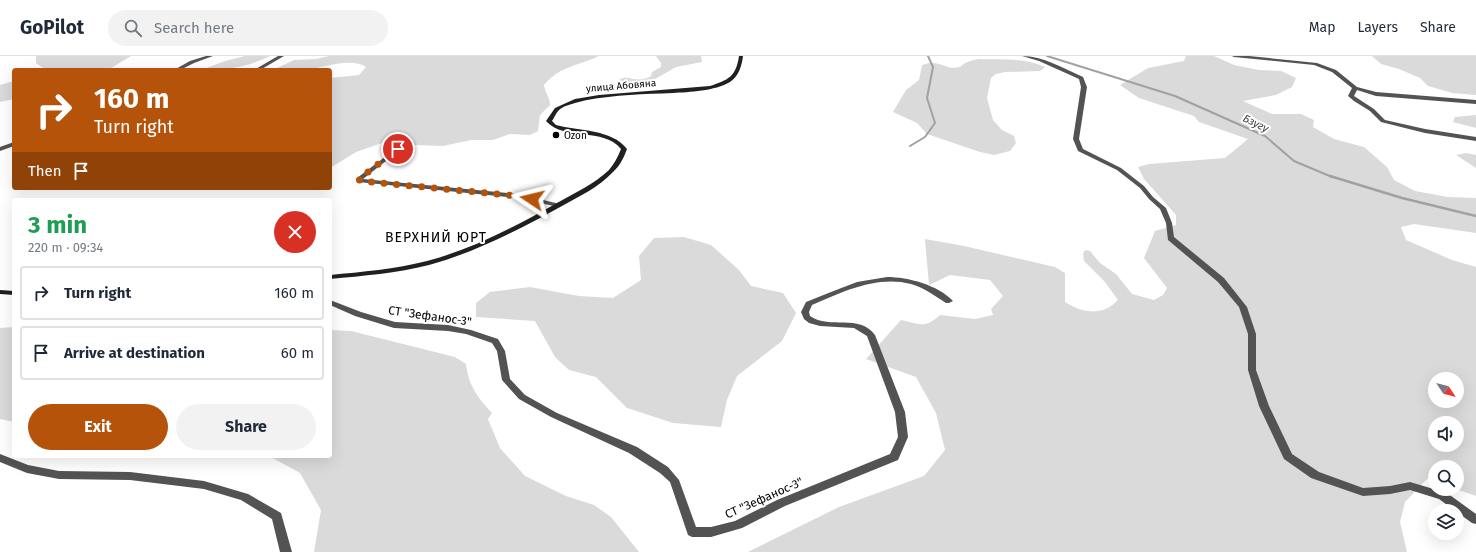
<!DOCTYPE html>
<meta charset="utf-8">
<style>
:root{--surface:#fff;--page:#f2f2f3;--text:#1f2937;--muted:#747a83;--line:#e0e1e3;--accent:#b45309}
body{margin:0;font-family:"Fira Sans",sans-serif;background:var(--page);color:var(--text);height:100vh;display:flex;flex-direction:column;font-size:15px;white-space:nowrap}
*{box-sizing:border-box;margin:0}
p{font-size:13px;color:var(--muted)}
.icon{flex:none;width:22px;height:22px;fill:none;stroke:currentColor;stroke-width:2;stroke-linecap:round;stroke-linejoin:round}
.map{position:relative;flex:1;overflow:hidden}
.drawer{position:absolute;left:12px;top:142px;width:320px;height:260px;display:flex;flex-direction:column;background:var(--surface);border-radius:4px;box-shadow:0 4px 16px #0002}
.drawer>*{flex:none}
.guide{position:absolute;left:12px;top:12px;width:320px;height:122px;border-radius:4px;box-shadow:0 4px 16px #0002;background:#b45309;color:#fff;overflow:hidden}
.needle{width:26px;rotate:125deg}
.tools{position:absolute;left:1428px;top:316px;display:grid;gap:8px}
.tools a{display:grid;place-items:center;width:36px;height:36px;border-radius:50%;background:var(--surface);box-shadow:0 4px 16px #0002;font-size:20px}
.pin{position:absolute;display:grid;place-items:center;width:34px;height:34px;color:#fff;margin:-17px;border:2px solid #fff;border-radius:50%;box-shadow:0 1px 4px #0007}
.me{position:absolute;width:44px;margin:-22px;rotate:280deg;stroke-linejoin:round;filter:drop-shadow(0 0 3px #0008)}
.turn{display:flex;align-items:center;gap:14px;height:84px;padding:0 16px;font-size:18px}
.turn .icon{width:52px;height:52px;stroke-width:2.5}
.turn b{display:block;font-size:28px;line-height:34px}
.then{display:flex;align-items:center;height:38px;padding:0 16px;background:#0003;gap:8px;font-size:15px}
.round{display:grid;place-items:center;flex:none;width:42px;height:42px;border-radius:21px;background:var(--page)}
.overview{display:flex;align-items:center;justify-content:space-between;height:68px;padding:0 16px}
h1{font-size:24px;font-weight:700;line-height:30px;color:#1e9e55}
.cta{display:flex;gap:8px;margin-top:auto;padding:8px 16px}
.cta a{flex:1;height:46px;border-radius:24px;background:var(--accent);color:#fff;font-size:16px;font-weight:700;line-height:46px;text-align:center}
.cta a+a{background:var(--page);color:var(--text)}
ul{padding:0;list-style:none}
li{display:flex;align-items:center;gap:12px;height:54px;margin:0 8px 6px;padding:0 8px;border:2px solid var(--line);border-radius:4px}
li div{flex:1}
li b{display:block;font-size:15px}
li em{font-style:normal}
header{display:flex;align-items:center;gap:24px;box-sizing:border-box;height:56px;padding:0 20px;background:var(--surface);border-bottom:1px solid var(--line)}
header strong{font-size:19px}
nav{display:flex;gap:22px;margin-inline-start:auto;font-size:14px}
.search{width:280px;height:36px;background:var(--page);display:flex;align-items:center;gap:10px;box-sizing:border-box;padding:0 14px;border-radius:22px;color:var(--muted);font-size:15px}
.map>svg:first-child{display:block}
.green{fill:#dadada;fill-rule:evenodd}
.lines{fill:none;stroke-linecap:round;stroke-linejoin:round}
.stream-far1{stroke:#a1a1a1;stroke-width:2}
.stream{stroke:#a1a1a1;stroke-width:2.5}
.street{fill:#535353;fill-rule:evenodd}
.secondary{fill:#202020;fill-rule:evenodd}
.route{stroke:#b45309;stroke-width:7;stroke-dasharray:0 12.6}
.poi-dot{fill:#000;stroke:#fff;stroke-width:1.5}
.labels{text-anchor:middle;stroke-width:4;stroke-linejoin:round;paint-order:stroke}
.far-street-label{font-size:10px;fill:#000;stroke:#fff}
.far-poi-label{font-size:10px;fill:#000;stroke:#fff;text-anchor:start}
.far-water-label{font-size:11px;font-style:italic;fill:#424242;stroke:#fff}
.street-label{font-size:12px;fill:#000;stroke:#fff}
.quarter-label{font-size:14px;letter-spacing:1px;fill:#000;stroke:#fff}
</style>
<header>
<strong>GoPilot</strong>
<div class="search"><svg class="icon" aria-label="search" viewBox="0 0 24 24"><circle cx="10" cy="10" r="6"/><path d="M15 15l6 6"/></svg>Search here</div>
<nav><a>Map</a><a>Layers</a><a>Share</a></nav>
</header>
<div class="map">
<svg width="1476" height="496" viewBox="0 0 1476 496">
<rect width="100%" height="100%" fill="#fff"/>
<path class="green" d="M36 0H131L108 14H38L43 12 36 7Z
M245 0H270C252 9 225 16 204 13L225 5Z
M329 0H599C578 10 560 10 544 29 545 37 550 41 550 49L540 59 538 75 530 79 510 78 493 84H471L443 90 414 89 400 86 382 87 356 96 330 112V22L359 19 366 11C353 1 323 11 308 14 297 16 284 14 273 14L294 4 316 3Z
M656 0H701L702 6 676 11 648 27 632 28 619 24C628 17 635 29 651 20L652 16 661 11V7Z
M1186 0H1214L1234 9 1259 14 1281 15 1296 22 1292 31 1276 39 1243 45 1272 58H1301L1314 64 1313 71 1334 83 1364 91 1387 111 1394 124 1415 135 1448 141 1476 142V177L1414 168 1401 171 1406 184 1452 204 1476 211V440L1456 433 1457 411H1435V426L1427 423 1405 446 1400 466 1407 496H748L839 451 924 420 945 394 936 357 916 321 866 303 901 264C921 268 924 273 940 259L975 263 993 259 991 253 1003 240 990 224 950 219 929 229 925 183 964 190 1055 211 1065 217V246C1083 257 1102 261 1118 244L1105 226 1084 205 1083 198 1085 194 1090 195 1100 207 1116 218 1132 238 1154 244 1163 239 1167 232 1144 202 1155 175 1176 169V159L1144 123 1138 111 1149 108 1225 102 1248 83 1199 66 1194 60 1139 42 1120 29 1148 12 1184 5ZM1435 323H1457V345H1435ZM1435 367H1457V389H1435Z
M1372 0H1476V39L1452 37 1428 30 1420 22 1399 13 1381 8Z
M978 3C1000 4 1024 1 1045 11L1040 15 1005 16 996 18 991 22 987 42 993 64 1002 74 1014 80 1016 87 1010 95 994 99 980 96 927 78 917 67 893 56 906 34 919 24 922 9C939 2 946 15 960 11 962 10 963 8 965 7 969 5 974 4 978 3Z
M14 25V43L0 46V29Z
M1476 59V72L1453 66 1455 61Z
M1466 97 1476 99V112L1456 99Z
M684 181 711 189 739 214 751 230 783 237 796 257 782 285 737 320 727 344 721 371 673 367 627 352 596 321 569 314 555 301 535 265 476 261V247L490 236 530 231 579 240 613 242 641 224 639 200 654 182Z
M14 271V366L0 363V272Z
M330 274 351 275 455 301 466 308C468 329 478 342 492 357L488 363 500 392 525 420 566 440 594 449 611 461 639 496H314L321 454 300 417 269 400H330Z"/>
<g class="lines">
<path class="stream-far1" d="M1047 0 1175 40 1265 80 1294 105 1332 121
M910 90 925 81 935 67 927 42 933 11 928 0"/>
<path class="stream" d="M1330 120 1402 142 1476 160"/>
<path class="street" d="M206 0H213L194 7 180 14H174L190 5Z
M278 0H284L260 14H254Z
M1022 0C1043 0 1063 12 1083 21L1087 31 1079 83 1083 93 1121 112 1144 130 1153 141 1166 152 1172 167 1174 181 1224 222 1247 251 1256 278V314L1269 350 1292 398 1319 416 1363 432 1390 430 1410 426 1447 437 1476 458V468L1472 467 1439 443 1410 434 1390 438 1363 440 1311 422 1284 403 1259 350 1248 314V278L1239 251 1218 226 1168 184 1166 167 1160 153 1149 143 1140 132 1117 114 1078 95 1073 83 1081 31 1079 23 1039 5Z
M1232 0H1249L1317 7 1336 14 1357 31 1376 36 1476 44V48L1376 40 1357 34 1354 40 1374 53 1385 64 1425 73 1476 81V85L1425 77 1381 66 1370 55 1354 45 1348 40 1352 32 1332 16 1314 9 1234 1Z
M14 86V90L0 95V91Z
M398 91 401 93 400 94 363 123 518 138 560 148 561 149 558 151 518 142 358 126 356 123 357 122Z
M887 221C908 221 938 229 953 245L949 247H946C935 240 923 231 911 228 877 219 842 236 812 249L809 256 810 260C830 274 859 257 875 279L905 356 908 381 898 404 785 450 742 472 711 481H692L688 479 670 426 660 417 629 397 551 361 519 343 502 324 497 295 492 287 466 278 448 275 394 272 355 260 330 249V244L361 256 395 266 448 269 471 274 498 283 505 295 510 323 525 339 557 357 637 391 668 411 679 424 696 471H711L735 465 777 444 890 398 898 381 895 356 867 280 854 272 820 270 809 267 804 263 801 256 806 246 831 236 857 226Z
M0 398 28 409 59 415 130 416 204 425 248 438 281 457 292 496H280L272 463 241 444 204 433 130 424 59 423 27 417 0 406Z"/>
<path class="secondary" d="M739 0H743C742 10 738 21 730 26 715 35 689 36 673 37 644 38 615 39 587 44 579 46 564 49 559 54 556 57 554 62 552 65L556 69C578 75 612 73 627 93 624 101 620 110 613 116 599 131 580 140 562 150 520 173 476 196 429 209 397 217 363 220 330 223V219C362 216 395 213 427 205 473 193 516 170 557 147 575 137 594 128 609 114 614 108 618 101 621 93 604 71 563 85 546 65L555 52 575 43 599 39 710 30C728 24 736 21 739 0Z
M0 234 14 235V239L0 238Z"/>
</g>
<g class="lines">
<path class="route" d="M398 93 359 123 360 125 518 140 532 143"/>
</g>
<circle class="poi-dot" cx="556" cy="79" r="4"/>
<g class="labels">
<g class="far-street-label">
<text transform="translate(621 29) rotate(-5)" y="4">улица Абовяна</text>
</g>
<g class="far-poi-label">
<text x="564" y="83">Ozon</text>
</g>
<g class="far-water-label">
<text transform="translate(1256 67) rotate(26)" y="4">Бзугу</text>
</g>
<g class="street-label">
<text transform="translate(430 260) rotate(8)" y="4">СТ "Зефанос-3"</text>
<text transform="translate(764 442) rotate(-24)" y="4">СТ "Зефанос-3"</text>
</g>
<g class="quarter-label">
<text x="436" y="186">ВЕРХНИЙ ЮРТ</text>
</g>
</g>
</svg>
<div class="tools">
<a><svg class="needle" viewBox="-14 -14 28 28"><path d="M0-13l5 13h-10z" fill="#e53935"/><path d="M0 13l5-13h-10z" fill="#747a83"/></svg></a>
<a><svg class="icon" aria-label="sound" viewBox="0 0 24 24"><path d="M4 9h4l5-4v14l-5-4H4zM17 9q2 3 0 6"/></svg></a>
<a><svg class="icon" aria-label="search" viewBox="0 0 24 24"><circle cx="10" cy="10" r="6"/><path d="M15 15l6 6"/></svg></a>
<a><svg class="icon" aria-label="layers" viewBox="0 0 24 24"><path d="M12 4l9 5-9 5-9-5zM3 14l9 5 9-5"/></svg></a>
</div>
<div class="pin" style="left:398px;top:93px;background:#d93025"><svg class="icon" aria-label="arrive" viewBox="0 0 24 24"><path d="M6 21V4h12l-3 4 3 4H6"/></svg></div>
<svg class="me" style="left:532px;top:143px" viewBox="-20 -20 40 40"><path d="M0-17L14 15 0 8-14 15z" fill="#b45309" stroke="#fff" stroke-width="4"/></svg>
<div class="guide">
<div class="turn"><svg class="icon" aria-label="right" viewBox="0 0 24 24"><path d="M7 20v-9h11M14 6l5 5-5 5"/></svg><div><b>160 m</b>Turn right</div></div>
<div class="then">Then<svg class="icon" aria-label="arrive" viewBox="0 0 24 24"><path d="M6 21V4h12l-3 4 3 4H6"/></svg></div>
</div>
<section class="drawer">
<div class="overview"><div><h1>3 min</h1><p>220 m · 09:34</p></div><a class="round" style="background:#d93025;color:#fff"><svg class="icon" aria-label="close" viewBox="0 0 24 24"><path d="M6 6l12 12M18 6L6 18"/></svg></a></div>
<ul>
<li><svg class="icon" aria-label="right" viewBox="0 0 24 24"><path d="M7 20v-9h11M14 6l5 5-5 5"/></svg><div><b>Turn right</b></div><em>160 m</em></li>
<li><svg class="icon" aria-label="arrive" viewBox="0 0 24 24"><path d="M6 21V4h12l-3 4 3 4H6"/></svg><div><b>Arrive at destination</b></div><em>60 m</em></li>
</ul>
<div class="cta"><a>Exit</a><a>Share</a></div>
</section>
</div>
